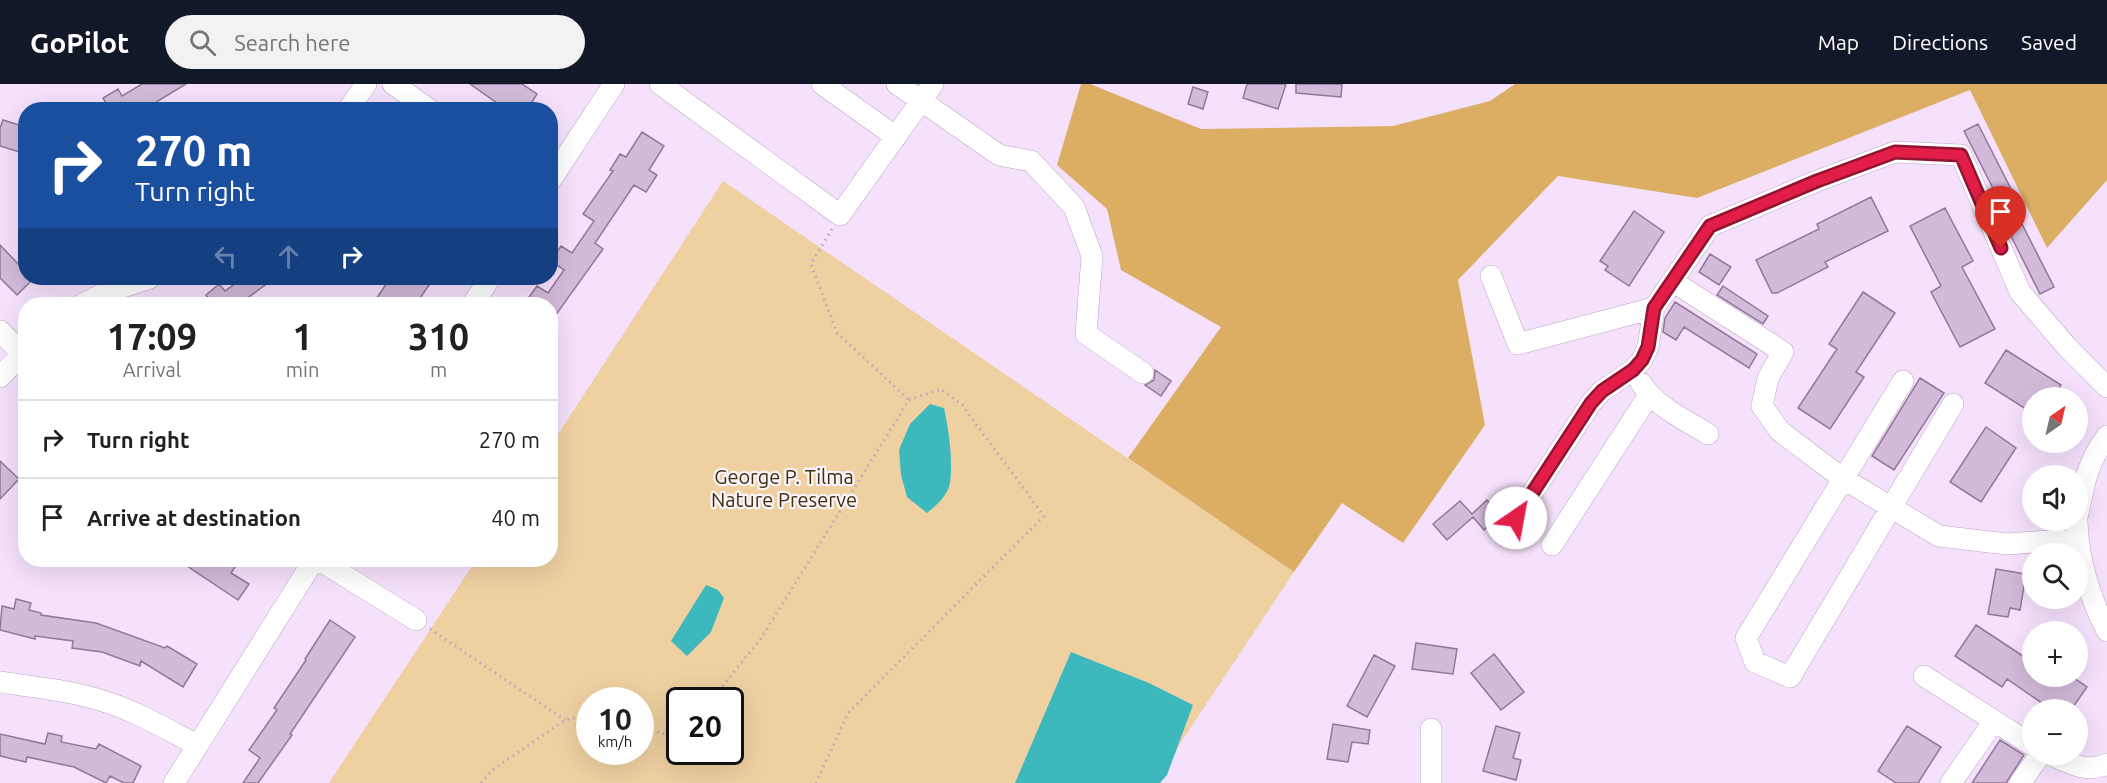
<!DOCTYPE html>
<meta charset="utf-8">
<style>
:root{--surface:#fff;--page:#f2f2f2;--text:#202124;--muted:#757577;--line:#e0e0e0;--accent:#111827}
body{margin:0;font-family:Ubuntu,sans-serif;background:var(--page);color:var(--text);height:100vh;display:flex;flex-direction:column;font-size:22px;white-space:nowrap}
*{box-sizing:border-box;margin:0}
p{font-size:20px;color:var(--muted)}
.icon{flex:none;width:33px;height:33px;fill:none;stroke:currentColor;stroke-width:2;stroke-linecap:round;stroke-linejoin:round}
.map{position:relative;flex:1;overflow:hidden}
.panel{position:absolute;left:18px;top:213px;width:540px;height:270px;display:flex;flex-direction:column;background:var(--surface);border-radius:24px;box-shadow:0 6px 24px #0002}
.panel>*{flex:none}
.top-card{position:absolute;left:18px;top:18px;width:540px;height:183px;border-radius:24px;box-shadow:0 6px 24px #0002;background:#1a4fa0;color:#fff;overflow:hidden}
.needle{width:39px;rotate:34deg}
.tools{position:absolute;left:2022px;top:303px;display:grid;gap:12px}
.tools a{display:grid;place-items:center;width:66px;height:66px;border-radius:50%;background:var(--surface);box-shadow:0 6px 24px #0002;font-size:30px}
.speed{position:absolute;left:576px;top:603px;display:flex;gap:12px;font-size:30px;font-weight:700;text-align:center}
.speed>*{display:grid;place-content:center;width:78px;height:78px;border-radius:50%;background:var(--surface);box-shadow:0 6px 24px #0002;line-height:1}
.speed small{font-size:15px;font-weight:400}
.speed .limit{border:3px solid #111;border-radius:9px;background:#fff;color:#111}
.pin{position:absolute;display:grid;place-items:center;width:51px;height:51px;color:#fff;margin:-62px -26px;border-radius:50% 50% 50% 0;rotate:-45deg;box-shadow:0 0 6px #0007}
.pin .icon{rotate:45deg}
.me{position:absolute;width:66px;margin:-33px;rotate:33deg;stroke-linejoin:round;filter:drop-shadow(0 0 4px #0008)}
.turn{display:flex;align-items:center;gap:21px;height:126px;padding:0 18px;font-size:27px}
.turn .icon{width:78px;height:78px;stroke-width:2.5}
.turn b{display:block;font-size:42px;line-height:51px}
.lanes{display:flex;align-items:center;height:57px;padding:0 18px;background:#0003;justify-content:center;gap:30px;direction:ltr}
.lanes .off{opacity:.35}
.eta{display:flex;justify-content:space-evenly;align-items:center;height:102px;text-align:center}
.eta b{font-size:36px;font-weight:700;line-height:42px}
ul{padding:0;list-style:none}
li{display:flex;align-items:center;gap:18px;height:78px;padding:0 18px;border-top:2px solid var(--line)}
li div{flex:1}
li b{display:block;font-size:22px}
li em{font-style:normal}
header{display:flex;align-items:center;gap:36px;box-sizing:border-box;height:84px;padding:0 30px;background:var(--accent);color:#fff}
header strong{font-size:28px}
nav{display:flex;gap:33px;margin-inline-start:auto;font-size:21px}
.search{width:420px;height:54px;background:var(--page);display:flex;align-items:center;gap:15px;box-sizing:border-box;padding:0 21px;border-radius:33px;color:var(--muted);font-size:22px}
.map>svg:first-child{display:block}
.green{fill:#efd0a1;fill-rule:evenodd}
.forest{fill:#dbae64}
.water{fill:#3db9bd}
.building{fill:#d3badb;stroke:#907897;stroke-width:1.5}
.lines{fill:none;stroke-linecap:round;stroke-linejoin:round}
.minor-casing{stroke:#bea4c5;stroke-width:22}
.path{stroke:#b9a7be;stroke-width:3;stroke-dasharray:1.5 4.5;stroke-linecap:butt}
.minor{stroke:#fff;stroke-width:21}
.route-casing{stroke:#92132f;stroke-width:15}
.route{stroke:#e11d48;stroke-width:10}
.labels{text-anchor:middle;stroke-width:4.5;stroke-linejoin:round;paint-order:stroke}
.park-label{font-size:20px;fill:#402e0d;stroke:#faf4fb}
</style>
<header>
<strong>GoPilot</strong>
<div class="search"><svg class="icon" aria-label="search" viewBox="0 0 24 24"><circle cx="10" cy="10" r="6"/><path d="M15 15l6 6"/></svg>Search here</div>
<nav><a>Map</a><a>Directions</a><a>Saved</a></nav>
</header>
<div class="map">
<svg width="2107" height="699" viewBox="0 0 2107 699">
<rect width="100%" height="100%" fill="#f6e1fc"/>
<path class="green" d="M723 97 1294 488 1154 699H329L476 476H550L551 361ZM590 616H640V668H590ZM680 616H730V668H680Z"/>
<path class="forest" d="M1081 0H1090L1201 45 1393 42 1490 17 1515 0H2107V96L2047 164 1970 6 1697 114 1558 92 1458 196 1485 341 1403 459 1342 419 1294 488 1128 374 1221 243 1121 186 1107 125 1057 81Z"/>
<path class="water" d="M930 320 944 324C949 347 953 376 950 399 948 411 936 422 927 429L907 413 901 391 899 366 910 340Z
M706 501 718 506 724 514 711 548 687 572 671 557Z
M1071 568 1149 599 1193 621 1167 691 1160 699H1015Z"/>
<path class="building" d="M142 0H186L143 26H110L103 14 118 5 122 12Z
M470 0H522L537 10 532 18 543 26H507Z
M1247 0H1286L1278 25 1243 14Z
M1296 0H1342L1341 13 1296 9Z
M1193 3 1208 8 1203 25 1188 20Z
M3 36 26 43V70L0 62V44Z
M1978 40 2015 113 2001 120 1964 47Z
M642 48 664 62 649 86 657 91 646 108 634 101 595 159 603 165 550 239V220H524L537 202 548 209 564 186 551 177 561 162 572 169 594 137 583 130 613 87 610 86 620 70 626 73Z
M1871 113 1888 147 1825 178 1828 183 1777 209H1772L1756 176 1819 145 1817 140Z
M1945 124 1973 177 1962 183 1995 245 1960 263 1931 208 1941 202 1910 142Z
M1634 127 1664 148 1629 202 1605 186 1608 182 1600 177Z
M2017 130 2054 203 2040 210 2003 136Z
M0 161 26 188V194L33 195 17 211 0 194Z
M1710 170 1731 183 1719 201 1699 188Z
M243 194H275L239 220H207L211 217 206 211 219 200 225 207Z
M390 194H434L416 220H373Z
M1723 202 1768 232 1763 240 1717 211Z
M1863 208 1895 229 1856 288 1864 293 1830 345 1798 324 1837 265 1829 260Z
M1675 218 1757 270 1749 284 1684 243 1676 256 1663 248 1665 234Z
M2006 266 2061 301 2053 314H2032V329L1985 299Z
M1155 286 1171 297 1161 312 1145 301 1154 296Z
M1920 294 1944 309 1894 386 1872 372Z
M1986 343 2016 364 1981 418 1950 398Z
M0 377 19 395 0 415Z
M1487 416 1501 432 1484 446 1473 433 1447 456 1433 440 1460 417 1472 430Z
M178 476H230L237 480 231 489 249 500 238 516Z
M1996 485 2026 490 2020 526 2010 524 2008 533 1988 530Z
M16 515 31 519 29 526 41 529V531L96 539 165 564 167 562 197 580 183 603 141 577 140 582 102 568 72 564 73 557 35 552V555L0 546 2 522 14 525Z
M330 536 355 553 290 650 292 651 258 699H243L260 674 249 666 277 626 274 624 306 576 305 575Z
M1976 541 2032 578V592H2071L2087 603 2071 626H2052L2007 595 2002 603 1955 572Z
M1416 559 1457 565 1453 590 1412 585Z
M1494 570 1524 608 1501 626 1471 589Z
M1374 571 1395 582 1367 633 1347 622Z
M1333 640 1370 646 1368 660 1352 658 1348 678 1327 675Z
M1496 642 1520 649 1513 674 1521 676 1516 696 1483 687Z
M1907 642 1941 663 1918 699H1896L1878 687Z
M48 649 62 652 61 658 96 665 99 660 141 682 133 699H124L110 692 106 699 74 683 27 673 26 678 0 672V650L45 660Z
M2000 656 2024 671 2006 699H1972Z"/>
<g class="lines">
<defs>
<path id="minor" d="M393 0 430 26
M660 0 840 131 933 0
M822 0 896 53
M897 0 999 71 1031 77 1074 123 1092 172 1086 250 1143 289
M348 26 366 0
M550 97 614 0
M1491 192 1518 260 1654 224
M1672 197 1783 268 1768 294 1762 322 1780 347 1842 394 1939 452 2007 460 2078 455
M83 220 107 208 150 194
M473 220 490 194
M0 247 26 274
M0 293 26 266
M1903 297 1746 554 1755 578 1790 593 1953 320
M1641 299C1656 323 1684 335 1708 350
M2078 430C2084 399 2088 377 2107 352
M1516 434 1591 319 1602 307 1633 286 1642 276 1648 263 1654 224 1710 142 1817 97 1895 68 1961 71 2020 208 2067 263 2107 303
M2077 436C2078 475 2089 512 2107 547
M1552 461 1649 311
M319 476 416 536
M1924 592 2032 661
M0 598C33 603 68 606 100 616 134 626 166 645 197 661
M1431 645V699
M2049 670C2067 678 2087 690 2107 680
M174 699 314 476
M1951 699 1994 637
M2020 699 2041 670"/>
</defs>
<use href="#minor" class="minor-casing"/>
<path class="path" d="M832 145 811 180 837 249 909 316
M430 545 565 636
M711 616 760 556 909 316 941 305 962 321 1044 432 848 629 816 699
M640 642 680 655
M481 699 491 687 565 636 590 631"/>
<use href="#minor" class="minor"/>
</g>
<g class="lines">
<defs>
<path id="route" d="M1516 434 1591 319 1602 307 1633 286 1642 276 1648 263 1654 224 1710 142 1817 97 1895 68 1961 71 2001 164"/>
</defs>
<use href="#route" class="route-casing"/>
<use href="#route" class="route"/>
</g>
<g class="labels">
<g class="park-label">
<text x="784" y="400">George P. Tilma<tspan x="784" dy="23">Nature Preserve</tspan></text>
</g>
</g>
</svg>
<div class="tools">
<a><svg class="needle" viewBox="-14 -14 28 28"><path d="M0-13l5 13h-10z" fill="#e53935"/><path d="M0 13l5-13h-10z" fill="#757577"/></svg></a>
<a><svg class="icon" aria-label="sound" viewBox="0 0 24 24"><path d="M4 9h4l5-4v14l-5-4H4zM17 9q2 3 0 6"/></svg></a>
<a><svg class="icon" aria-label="search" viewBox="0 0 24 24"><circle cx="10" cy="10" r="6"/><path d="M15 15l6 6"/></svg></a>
<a>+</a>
<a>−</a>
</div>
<div class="speed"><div>10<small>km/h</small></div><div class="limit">20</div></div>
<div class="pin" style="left:2001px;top:164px;background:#d93025"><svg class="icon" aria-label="arrive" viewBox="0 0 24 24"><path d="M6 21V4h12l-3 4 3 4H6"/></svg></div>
<svg class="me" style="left:1516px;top:434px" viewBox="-20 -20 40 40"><circle r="19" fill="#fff"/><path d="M0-13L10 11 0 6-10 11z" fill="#e11d48"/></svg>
<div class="top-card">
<div class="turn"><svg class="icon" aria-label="right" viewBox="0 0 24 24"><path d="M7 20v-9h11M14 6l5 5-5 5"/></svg><div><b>270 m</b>Turn right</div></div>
<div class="lanes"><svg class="icon off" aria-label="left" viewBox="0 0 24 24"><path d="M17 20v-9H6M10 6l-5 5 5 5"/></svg><svg class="icon off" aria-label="ahead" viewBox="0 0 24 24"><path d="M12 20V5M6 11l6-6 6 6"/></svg><svg class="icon" aria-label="right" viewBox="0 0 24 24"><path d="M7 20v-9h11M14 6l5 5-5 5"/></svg></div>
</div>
<section class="panel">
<div class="eta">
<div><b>17:09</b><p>Arrival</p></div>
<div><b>1</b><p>min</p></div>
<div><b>310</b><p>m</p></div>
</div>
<ul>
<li><svg class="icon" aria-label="right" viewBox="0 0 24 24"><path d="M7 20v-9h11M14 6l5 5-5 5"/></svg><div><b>Turn right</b></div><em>270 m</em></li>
<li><svg class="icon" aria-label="arrive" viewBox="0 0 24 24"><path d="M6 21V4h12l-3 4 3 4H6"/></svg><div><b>Arrive at destination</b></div><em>40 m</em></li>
</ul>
</section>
</div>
